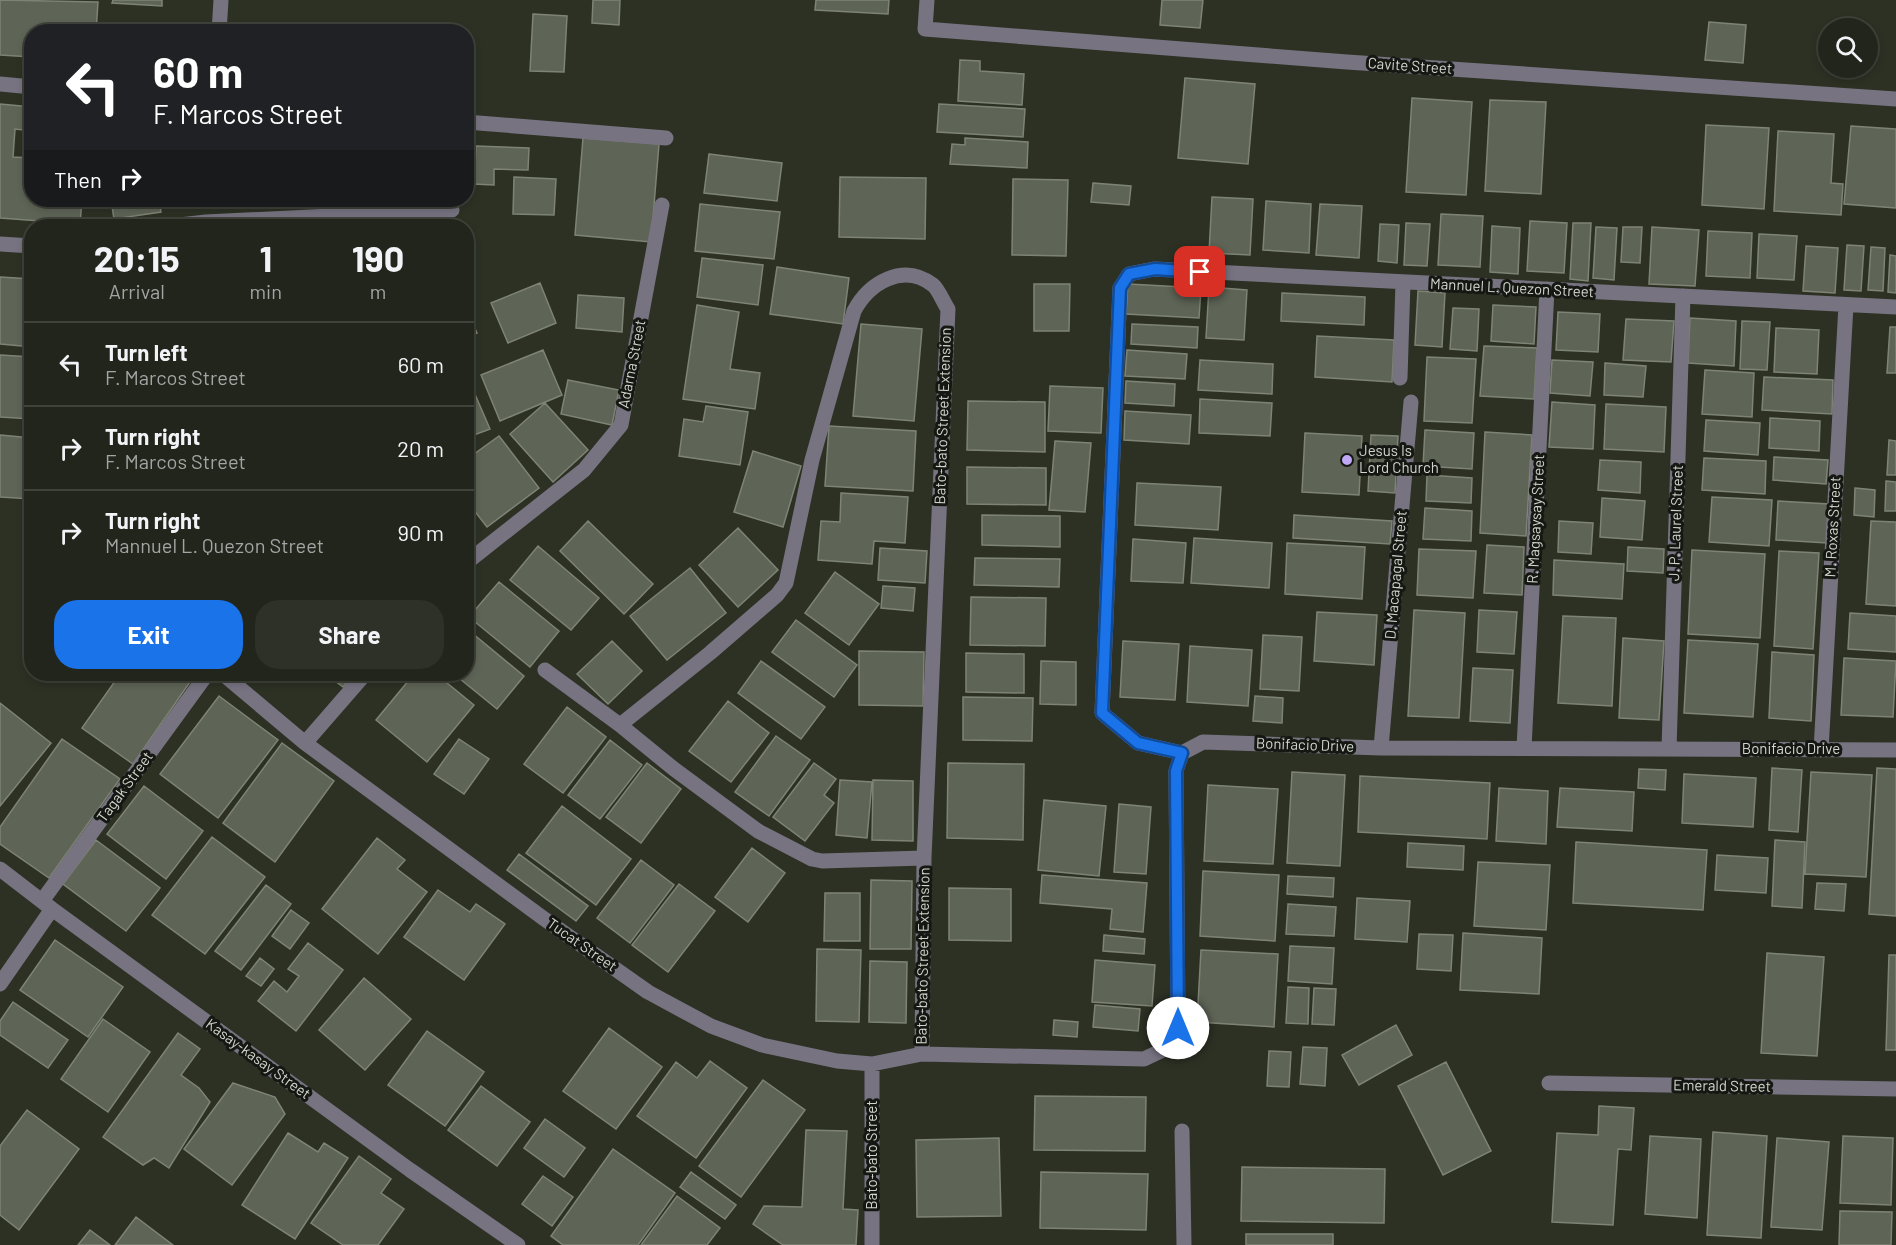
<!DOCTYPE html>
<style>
:root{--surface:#21251b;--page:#2d3128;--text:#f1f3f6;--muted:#a2a5a3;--line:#3e423a;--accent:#1a73e8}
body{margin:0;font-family:Barlow,sans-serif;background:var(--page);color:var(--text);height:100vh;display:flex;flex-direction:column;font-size:22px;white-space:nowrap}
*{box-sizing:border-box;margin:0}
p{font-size:20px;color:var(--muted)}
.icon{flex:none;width:33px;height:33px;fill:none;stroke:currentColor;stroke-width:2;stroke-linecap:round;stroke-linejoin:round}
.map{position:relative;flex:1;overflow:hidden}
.panel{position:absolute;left:24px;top:219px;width:450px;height:462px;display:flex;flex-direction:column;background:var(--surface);border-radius:24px;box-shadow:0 3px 9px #0003,0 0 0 2px var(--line)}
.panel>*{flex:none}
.guide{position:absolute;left:24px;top:24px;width:450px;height:183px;border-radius:24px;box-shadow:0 3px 9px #0003,0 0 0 2px var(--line);background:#202124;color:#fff;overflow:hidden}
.tools{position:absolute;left:1818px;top:18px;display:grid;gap:12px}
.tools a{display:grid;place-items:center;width:60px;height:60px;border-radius:50%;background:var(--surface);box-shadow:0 3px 9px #0003,0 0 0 2px var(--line);font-size:30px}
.pin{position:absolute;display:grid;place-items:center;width:51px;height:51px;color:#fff;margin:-26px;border-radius:12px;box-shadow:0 3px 9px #0006}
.me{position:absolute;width:66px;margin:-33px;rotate:0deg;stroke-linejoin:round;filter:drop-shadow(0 0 4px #0008)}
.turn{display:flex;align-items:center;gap:21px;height:126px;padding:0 30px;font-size:27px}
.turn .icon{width:78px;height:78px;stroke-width:2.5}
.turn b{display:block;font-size:42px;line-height:51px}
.then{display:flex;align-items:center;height:57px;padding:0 30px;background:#0003;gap:12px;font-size:22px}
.eta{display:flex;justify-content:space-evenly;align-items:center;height:102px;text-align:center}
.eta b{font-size:36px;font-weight:700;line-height:42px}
.action{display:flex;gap:12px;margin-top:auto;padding:12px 30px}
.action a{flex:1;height:69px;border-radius:24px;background:var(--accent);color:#fff;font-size:24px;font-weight:700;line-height:69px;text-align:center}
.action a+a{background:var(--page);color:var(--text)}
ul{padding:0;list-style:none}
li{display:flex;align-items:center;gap:18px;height:84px;padding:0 30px;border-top:2px solid var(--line)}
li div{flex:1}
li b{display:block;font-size:22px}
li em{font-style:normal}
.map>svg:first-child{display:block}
.building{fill:#5e6456;stroke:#7e8475;stroke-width:1.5}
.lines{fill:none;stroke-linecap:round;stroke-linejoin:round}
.minor{stroke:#777381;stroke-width:15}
.route-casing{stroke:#114b97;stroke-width:15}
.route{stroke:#1a73e8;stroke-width:10}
.poi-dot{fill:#bfa8f4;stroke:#151812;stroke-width:2}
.labels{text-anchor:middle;stroke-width:6;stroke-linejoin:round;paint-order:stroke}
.street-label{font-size:15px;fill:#d2d5cd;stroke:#151812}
.poi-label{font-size:15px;fill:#d2d5cd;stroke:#151812;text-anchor:start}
</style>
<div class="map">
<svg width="1896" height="1245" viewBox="0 0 1896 1245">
<rect width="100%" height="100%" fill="#2c3124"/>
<path class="building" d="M0 0 98 2 96 32H32V57L0 55Z
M113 0H162V6L112 3Z
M593 0H620L619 25 592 23Z
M816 0H889L888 14 815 10Z
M1162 0H1203L1200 28 1160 25Z
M533 14 567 16 564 72 530 71Z
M1709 22 1746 25 1743 63 1705 60Z
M960 60 980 61V71L1024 74 1022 105 958 101Z
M1185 78 1255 84 1248 164 1178 158Z
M1412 98 1472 102 1466 195 1406 192Z
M1490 100 1546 102 1541 194 1485 191Z
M0 104 32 107V131L15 129 13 157 32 158V200H82L80 224 0 218Z
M939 104 1025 109 1023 137 937 132Z
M1706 125 1769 128 1764 209 1702 205Z
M1851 126 1896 129V208L1844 204Z
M1778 131 1834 134 1831 183 1843 184 1841 215 1774 211Z
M583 138 659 144 651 242 575 235Z
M965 138 1028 142 1027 168 950 164 952 144 965 145Z
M476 146 529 148 528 170 494 169V185L474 184Z
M709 154 782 163 777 201 704 193Z
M514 177 556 179 554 215 513 214Z
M840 177 926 178 925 239 839 237Z
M1013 179 1068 180 1066 256 1012 255Z
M1093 183 1131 186 1129 205 1091 202Z
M1212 197 1253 199 1250 255 1209 253Z
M111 200H159L161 212 114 219Z
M238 200H280V204Z
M1266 201 1311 204 1309 253 1263 250Z
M700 204 780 212 774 259 695 251Z
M1320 204 1362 206 1359 258 1316 255Z
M1441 214 1483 216 1480 267 1438 265Z
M1530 221 1567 223 1564 273 1527 271Z
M1406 223 1430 224 1427 266 1404 265Z
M1573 223H1591L1588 281 1570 279Z
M1380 224 1399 225 1397 263 1378 261Z
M1492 226 1520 228 1518 274 1490 272Z
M1596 227 1617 228 1614 280 1593 278Z
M1623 227H1642L1640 263 1621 262Z
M1652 227 1699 230 1695 286 1649 284Z
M1708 231 1752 233 1750 278 1706 276Z
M1759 234 1797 236 1794 280 1757 278Z
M1847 245 1864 246 1861 291 1844 290Z
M1806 246 1838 248 1835 293 1803 291Z
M1871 247 1885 248 1883 291 1868 290Z
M1890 255 1896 256V293L1888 292Z
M702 258 763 265 758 305 697 297Z
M777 267 849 278 843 324 770 314Z
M0 277 32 279V347L0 344Z
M540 283 556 323 508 343 491 303Z
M1034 284H1070L1069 331H1034Z
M1128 284 1201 288 1199 318 1126 314Z
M1209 287 1247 290 1244 340 1206 338Z
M1418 291 1445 293 1442 347 1415 345Z
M1282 293 1365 297 1364 325 1281 321Z
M578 295 624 298 622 332 576 328Z
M697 305 739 312 730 369 760 373 755 409 683 399Z
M1493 305 1536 307 1534 344 1491 341Z
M466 308 477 333 466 337Z
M1453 308 1479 309 1477 351 1450 349Z
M1558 312 1600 314 1598 352 1556 350Z
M1690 318 1736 321 1734 366 1688 363Z
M1626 319 1674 321 1671 362 1623 360Z
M1742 321 1770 322 1767 370 1740 369Z
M861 324 922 329 914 421 853 416Z
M1132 324 1198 327 1197 348 1131 344Z
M1890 327H1896V373H1887Z
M1776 328 1819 330 1817 374 1774 372Z
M1317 336 1394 340 1392 382 1315 377Z
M1484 346 1537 348 1534 399 1480 396Z
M543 350 562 395 500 421 481 375Z
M1127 350 1187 354 1185 379 1125 376Z
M0 355 32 357V419L0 417Z
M1427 357 1476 359 1472 423 1424 421Z
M1200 360 1273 364 1272 394 1198 390Z
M1552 360 1593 362 1590 396 1550 393Z
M1605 363 1646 366 1643 397 1604 395Z
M1705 370 1754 373 1752 417 1702 414Z
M1764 377 1833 380 1832 414 1762 410Z
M468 378 490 429 466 438V379Z
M568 380 619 390 612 425 561 414Z
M1126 381 1175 384 1174 406 1125 403Z
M1050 386 1103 388 1101 433 1048 431Z
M1200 399 1272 403 1270 436 1199 433Z
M968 401 1045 402V452L967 450Z
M1552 402 1595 405 1593 449 1549 447Z
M545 403 588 450 553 482 510 434Z
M1606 404 1666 407 1664 452 1604 449Z
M706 406 748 412 740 465 679 456 684 419 703 422Z
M1125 411 1191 415 1189 444 1124 440Z
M1770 418 1820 421 1819 451 1769 448Z
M1706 420 1760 423 1758 455 1704 451Z
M829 426 916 431 913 491 825 486Z
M1425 430 1474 433 1472 469 1423 466Z
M1485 432 1532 435 1526 536 1480 533Z
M1305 433 1362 436 1359 495 1302 492Z
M0 435 32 438V499L0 497Z
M1371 435 1398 436 1395 493 1368 491Z
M499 436 539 488 487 527 466 500V460Z
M1889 440 1896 441V475H1887Z
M1055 441 1091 443 1085 512 1049 510Z
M753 451 801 466 783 527 734 512Z
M1774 457 1828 460 1826 484 1773 480Z
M1704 458 1766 461 1765 494 1702 490Z
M1600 460 1641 462 1640 493 1598 490Z
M967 467 1046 468V505L967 504Z
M1427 475 1472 478 1471 503 1426 501Z
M1886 481 1896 482V511H1885Z
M1137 483 1221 487 1218 530 1135 525Z
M1855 488 1875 490 1874 517 1854 515Z
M841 493 908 497 905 543 874 541 872 564 818 560 821 521 840 522Z
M1712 497 1772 500 1769 546 1709 542Z
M1602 498 1645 501 1642 540 1600 537Z
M1778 501 1829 504 1827 543 1776 540Z
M1425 508 1472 511 1471 541 1423 539Z
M982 515 1060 516V547L982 545Z
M1294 515 1392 521 1390 544 1293 538Z
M588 521 653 584 624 614 560 551Z
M1559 521 1593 523 1591 554 1558 552Z
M1871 521 1896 522V606L1866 604Z
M738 528 778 570 738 607 699 565Z
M1194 538 1272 543 1269 588 1191 583Z
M1133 539 1186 543 1183 583 1131 581Z
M1287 543 1365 547 1362 599 1285 594Z
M1487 545 1524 547 1522 595 1484 593Z
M538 546 599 598 571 630 510 580Z
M1628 547 1664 549 1663 573 1627 571Z
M880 548 927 551 925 583 878 580Z
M1419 549 1476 551 1473 598 1417 595Z
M1692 550 1765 554 1760 638 1688 634Z
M1779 551 1819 553 1813 649 1774 646Z
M975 558 1060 559 1059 587 974 585Z
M1554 560 1624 564 1622 599 1553 595Z
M690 568 726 613 667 660 630 616Z
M835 572 879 604 849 645 805 613Z
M499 582 559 631 530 667 469 617Z
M883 586 915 588 913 611 881 608Z
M971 597 1046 598 1045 646 970 645Z
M1414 610 1465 613 1459 718 1408 716Z
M1479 610 1517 612 1514 654 1477 652Z
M1317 612 1377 615 1374 665 1314 661Z
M1850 613 1896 616V652L1848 649Z
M1563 616 1616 618 1612 706 1558 703Z
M796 620 857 665 834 697 772 652Z
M466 628 524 676 497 709 454 674H466Z
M1263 635 1302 637 1299 691 1260 689Z
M1623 638 1664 641 1659 720 1619 718Z
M1688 640 1758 644 1753 717 1684 713Z
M612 641 642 671 608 704 577 674Z
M1123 641 1179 644 1175 700 1120 697Z
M1190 646 1252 650 1248 706 1187 702Z
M859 651 924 652 923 706 859 705Z
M1772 652 1814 655 1811 721 1769 718Z
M966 653 1024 654V693L966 692Z
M1844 658 1896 661 1893 717 1841 715Z
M761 661 825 707 801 739 738 693Z
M1041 661 1076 662V705L1040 704Z
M1473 668 1513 670 1510 723 1470 721Z
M120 674H178L190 682 133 764 82 728Z
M326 674H354L343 687Z
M414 674H436L474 705 427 762 376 720Z
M219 696 278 740 218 818 160 774Z
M1255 696 1283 698 1282 723 1253 721Z
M963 697 1033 698 1032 741 963 740Z
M728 701 769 733 731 782 689 751Z
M0 703 51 743 0 806Z
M567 707 606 737 563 793 524 764Z
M776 736 810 760 769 816 735 792Z
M62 739 120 779 49 878 0 844V827Z
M459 739 489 759 464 794 434 774Z
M610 740 642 765 600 819 568 795Z
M282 743 334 781 275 862 223 823Z
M647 763 681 789 641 843 606 817Z
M814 763 836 779 824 795 834 803 805 841 773 817Z
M948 763 1024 764 1023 840 947 838Z
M1772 768 1802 770 1798 832 1769 830Z
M1877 768 1896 769V916L1869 914Z
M1639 769 1666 770 1665 790 1638 788Z
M1292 772 1345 775 1340 866 1287 863Z
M1811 772 1872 775 1866 877 1805 874Z
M1684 774 1756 778 1753 827 1682 823Z
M1360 776 1490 783 1487 839 1358 832Z
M840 780 872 782 867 838 836 835Z
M873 780 913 781V841L872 840Z
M1208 785 1278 789 1273 864 1204 861Z
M144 786 203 831 166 879 107 834Z
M1499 788 1548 791 1546 844 1496 841Z
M1560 788 1634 792 1632 831 1557 827Z
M1044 800 1106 806 1099 876 1038 870Z
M1119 804 1151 807 1146 874 1114 872Z
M562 806 631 859 596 905 526 853Z
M212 837 265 877 205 954 152 915Z
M377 838 405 860 397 869 427 892 378 954 322 909Z
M96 840 160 888 126 931 63 884Z
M1775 840 1805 842 1802 908 1772 906Z
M1576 842 1707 850 1703 910 1573 903Z
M1408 843 1464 846 1463 870 1407 867Z
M752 848 785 873 748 922 715 897Z
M519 854 588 906 576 921 507 870Z
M1717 855 1768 858 1766 893 1715 890Z
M641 860 674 885 630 943 597 918Z
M1478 862 1550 865 1546 930 1474 926Z
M1203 871 1279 875 1275 941 1200 936Z
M1042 875 1147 883 1143 932 1110 929 1112 909 1040 903Z
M1288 876 1334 878 1333 897 1287 894Z
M871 880 912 881 911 949H870Z
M1817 883 1846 884 1844 911 1815 909Z
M679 884 715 911 668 972 632 945Z
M266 885 291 904 241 970 215 951Z
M949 888 1011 889V941L949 940Z
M438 890 470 912 476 904 505 924 464 980 404 937Z
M825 893H860V941H824Z
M1357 898 1410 901 1407 942 1355 939Z
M1288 904 1336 907 1334 936 1286 934Z
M291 910 309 923 290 949 272 936Z
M1463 933 1542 938 1539 994 1460 990Z
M1419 934 1453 935 1451 971 1417 969Z
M1104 935 1145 939 1144 954 1103 951Z
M55 940 123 987 88 1037 20 990Z
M308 943 343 970 296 1031 258 1001 274 981 287 992 299 976 288 969Z
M1290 946 1334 948 1332 984 1288 981Z
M817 949 861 950 859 1022 816 1021Z
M1201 950 1278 954 1274 1027 1197 1022Z
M1767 953 1824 957 1817 1056 1761 1053Z
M1889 955H1896V1050H1886Z
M260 958 274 969 261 986 246 976Z
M1095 960 1155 965 1152 1006 1092 1002Z
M870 961 907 962 906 1023 869 1022Z
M364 978 411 1019 365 1070 319 1030Z
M1288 987 1309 988 1308 1024 1286 1023Z
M1314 988 1336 989 1334 1025 1312 1024Z
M13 1002 68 1040 48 1068 0 1035V1021Z
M1095 1005 1140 1009 1138 1031 1093 1027Z
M103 1019 150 1052 108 1112 61 1079Z
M1054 1020 1078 1022 1077 1037 1053 1035Z
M1396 1025 1412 1055 1359 1085 1342 1055Z
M609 1028 662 1067 616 1129 563 1091Z
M427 1031 484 1072 445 1126 388 1085Z
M178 1033 200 1049 181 1075 199 1088 210 1102 169 1168 154 1158 143 1165 103 1137Z
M1303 1047 1327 1048 1325 1086 1300 1084Z
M1269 1051 1291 1052 1289 1087 1267 1086Z
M710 1061 747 1088 696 1158 637 1116 676 1062 697 1078Z
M1446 1062 1491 1151 1443 1175 1398 1086Z
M763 1080 805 1110 741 1197 699 1166Z
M233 1083 275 1097 285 1114 232 1185 184 1149Z
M481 1086 530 1122 497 1166 448 1130Z
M1035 1096 1146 1097 1145 1151 1034 1150Z
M1599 1106 1634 1108 1631 1150 1618 1149 1613 1225 1552 1222 1557 1133 1598 1135Z
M27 1110 79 1149 19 1230 0 1215V1146Z
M545 1119 585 1148 564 1177 524 1148Z
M806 1130 847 1131 843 1209 858 1210 856 1245H783L753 1224 764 1206 802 1207Z
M1713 1132 1767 1136 1761 1238 1707 1235Z
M288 1133 318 1152 324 1143 348 1158 295 1239 242 1205Z
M1650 1136 1701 1139 1697 1218 1645 1214Z
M1843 1136 1893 1138 1891 1205 1840 1203Z
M999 1138 1001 1216 917 1217 916 1140Z
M1777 1138 1829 1142 1822 1230 1771 1227Z
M613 1149 675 1193 638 1245H563L551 1236Z
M359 1156 391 1179 381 1193 404 1209 378 1245H343L311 1223Z
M1242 1167 1385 1169 1384 1223 1241 1221Z
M691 1172 736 1205 725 1219 680 1187Z
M1041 1172 1148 1174 1146 1230 1040 1228Z
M543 1176 573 1197 552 1226 522 1204Z
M677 1196 720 1228 707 1245H641Z
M1840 1211 1892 1212 1891 1245H1839Z
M136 1217 173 1245H115Z
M90 1230 110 1245H78Z
M1246 1234H1333V1245H1246Z"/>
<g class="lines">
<path class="minor" d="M927 0 925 29 1347 62 1896 99
M219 32 221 0
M0 84 32 87
M466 122 666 138
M171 226 206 222 452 210
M0 244 32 246
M1400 378 1403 282
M466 563 584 470 621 425 662 205
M545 670 620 725 674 769 758 831 812 859 822 861 924 858
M223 674 305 743 543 918 648 992 711 1026 762 1045 837 1061 872 1064 922 1054 1144 1059 1165 1049 1178 1028 1176 771 1182 753 1203 742 1381 748 1896 750
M620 725 710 653 777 595 786 583 812 460 854 311C869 283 903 262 933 285 939 290 943 302 948 309L924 858 922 1054
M305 743 365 674
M1381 748 1411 402
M1524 748 1547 289
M1669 749 1683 296
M1821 750 1846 305
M1182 753 1138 743 1102 713 1120 288 1129 274 1154 269 1896 307
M0 869 52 909 410 1170 518 1245
M42 901 207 674
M0 984 52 909
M872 1064V1245
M1549 1083 1896 1089
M1182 1131 1184 1245"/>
</g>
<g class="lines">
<defs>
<path id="route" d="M1178 1028 1176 771 1182 753 1138 743 1102 713 1120 288 1129 274 1155 269 1200 272"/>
</defs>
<use href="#route" class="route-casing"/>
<use href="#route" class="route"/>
</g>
<circle class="poi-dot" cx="1347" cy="460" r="6"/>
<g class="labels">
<g class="street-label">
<text transform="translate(1410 66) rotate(4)" y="5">Cavite Street</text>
<text transform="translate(1512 288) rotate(3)" y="5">Mannuel L. Quezon Street</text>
<text transform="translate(632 364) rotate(-79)" y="5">Adarna Street</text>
<text transform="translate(943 416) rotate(-88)" y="5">Bato-bato Street Extension</text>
<text transform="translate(1536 519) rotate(-87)" y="5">R. Magsaysay Street</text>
<text transform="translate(1676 523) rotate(-88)" y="5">J. P. Laurel Street</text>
<text transform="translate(1833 527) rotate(-87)" y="5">M. Roxas Street</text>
<text transform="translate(1396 575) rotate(-85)" y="5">D. Macapagal Street</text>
<text transform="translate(1305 745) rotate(2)" y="5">Bonifacio Drive</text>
<text x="1791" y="754">Bonifacio Drive</text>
<text transform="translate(125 787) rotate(-54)" y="5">Tagak Street</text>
<text transform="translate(582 945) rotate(35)" y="5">Tucat Street</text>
<text transform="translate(923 956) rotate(-89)" y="5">Bato-bato Street Extension</text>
<text transform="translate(258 1059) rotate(36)" y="5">Kasay-kasay Street</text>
<text transform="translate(1722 1086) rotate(1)" y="5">Emerald Street</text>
<text transform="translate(872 1155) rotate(-90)" y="5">Bato-bato Street</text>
</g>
<g class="poi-label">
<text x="1359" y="456">Jesus Is<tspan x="1359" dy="17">Lord Church</tspan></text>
</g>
</g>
</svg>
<div class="tools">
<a><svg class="icon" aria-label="search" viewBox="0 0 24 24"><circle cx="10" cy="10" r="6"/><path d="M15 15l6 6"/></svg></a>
</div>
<div class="pin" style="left:1200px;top:272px;background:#d93025"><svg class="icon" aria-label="arrive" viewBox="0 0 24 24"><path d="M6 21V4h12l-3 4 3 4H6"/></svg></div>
<svg class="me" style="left:1178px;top:1028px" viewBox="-20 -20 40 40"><circle r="19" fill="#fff"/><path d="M0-13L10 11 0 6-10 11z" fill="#1a73e8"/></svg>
<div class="guide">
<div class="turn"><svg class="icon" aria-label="left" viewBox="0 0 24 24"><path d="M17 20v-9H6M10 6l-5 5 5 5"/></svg><div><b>60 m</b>F. Marcos Street</div></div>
<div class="then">Then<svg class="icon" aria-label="right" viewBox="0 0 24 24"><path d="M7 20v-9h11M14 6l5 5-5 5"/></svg></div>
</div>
<section class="panel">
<div class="eta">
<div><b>20:15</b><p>Arrival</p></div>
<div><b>1</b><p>min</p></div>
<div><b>190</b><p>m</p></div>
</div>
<ul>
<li><svg class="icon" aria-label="left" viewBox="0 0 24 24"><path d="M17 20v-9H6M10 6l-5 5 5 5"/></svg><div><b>Turn left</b><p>F. Marcos Street</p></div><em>60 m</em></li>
<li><svg class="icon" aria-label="right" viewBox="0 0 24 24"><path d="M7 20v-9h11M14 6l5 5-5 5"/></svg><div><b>Turn right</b><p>F. Marcos Street</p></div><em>20 m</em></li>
<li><svg class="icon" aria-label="right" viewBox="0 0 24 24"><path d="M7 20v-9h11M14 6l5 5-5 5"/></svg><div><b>Turn right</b><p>Mannuel L. Quezon Street</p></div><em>90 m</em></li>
</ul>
<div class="action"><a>Exit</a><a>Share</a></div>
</section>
</div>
